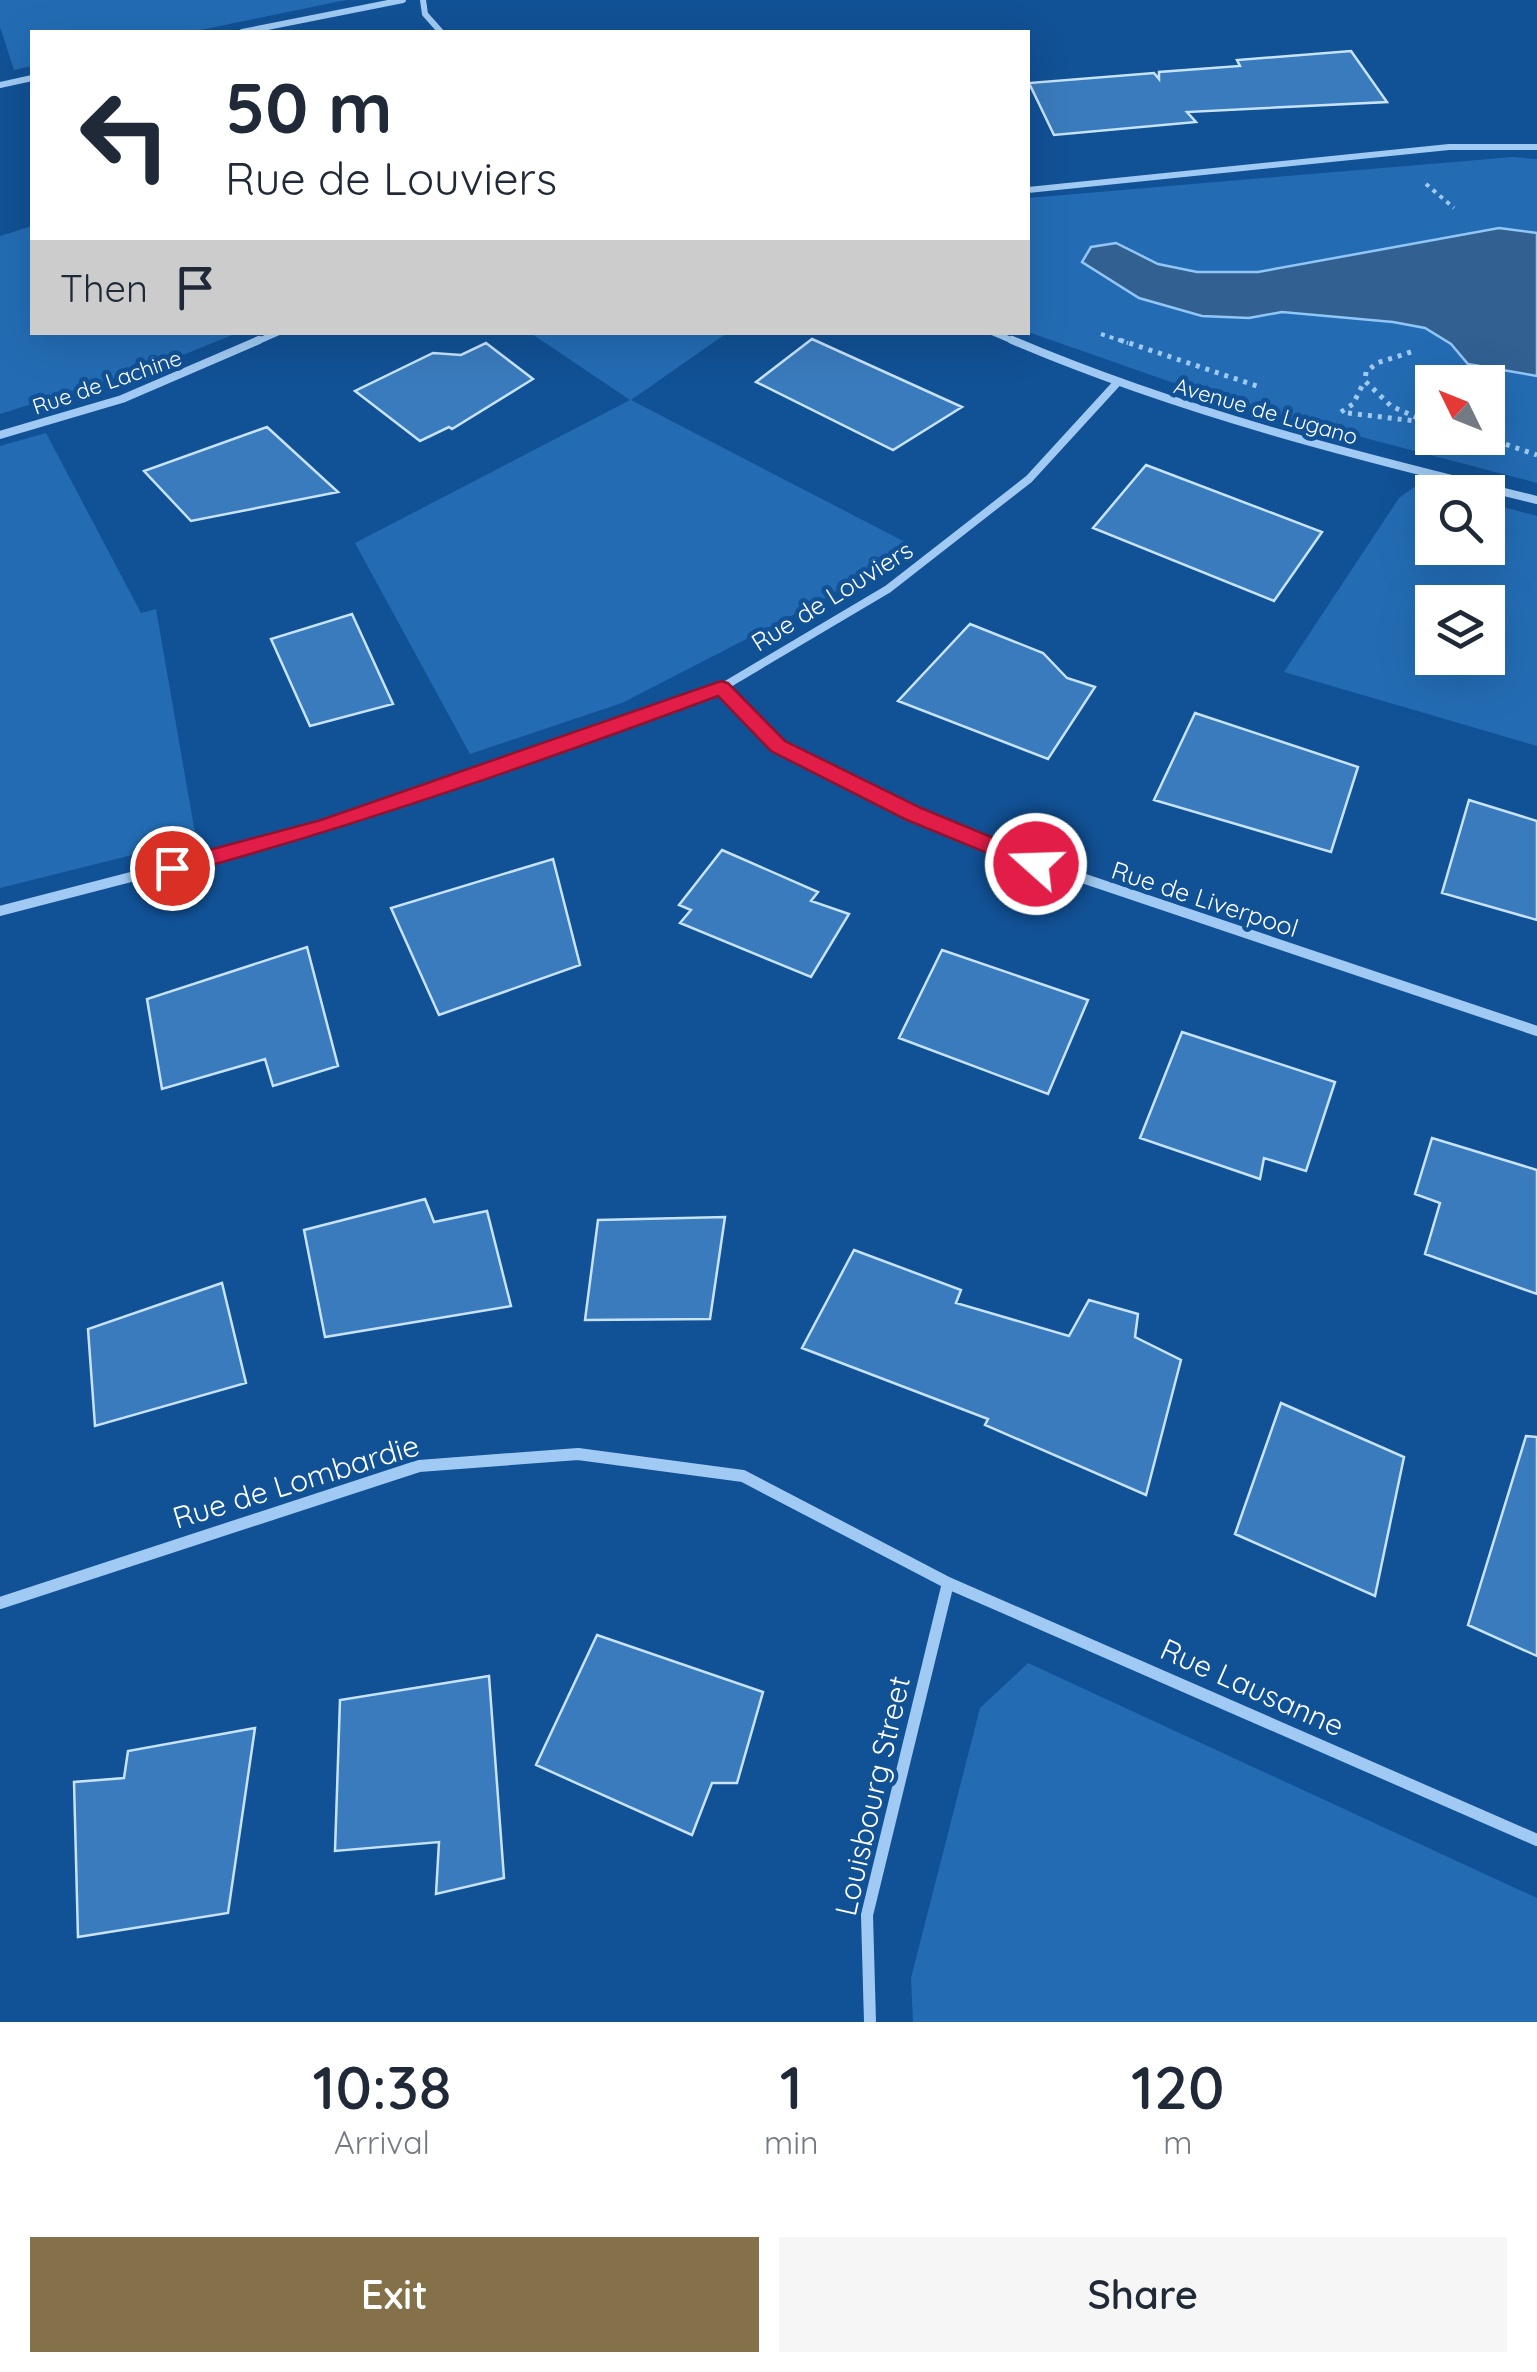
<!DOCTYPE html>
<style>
:root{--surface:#fff;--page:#f6f6f7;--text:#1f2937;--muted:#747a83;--accent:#84714a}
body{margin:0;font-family:Quicksand,sans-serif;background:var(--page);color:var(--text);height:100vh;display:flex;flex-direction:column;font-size:38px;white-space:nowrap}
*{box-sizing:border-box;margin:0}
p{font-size:32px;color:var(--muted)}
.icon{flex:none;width:55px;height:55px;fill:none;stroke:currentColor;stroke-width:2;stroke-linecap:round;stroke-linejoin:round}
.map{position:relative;height:2022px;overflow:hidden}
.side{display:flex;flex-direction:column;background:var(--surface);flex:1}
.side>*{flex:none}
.banner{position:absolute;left:30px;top:30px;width:1000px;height:305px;border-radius:0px;box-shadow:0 10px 40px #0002;background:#fff;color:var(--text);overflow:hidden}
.needle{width:65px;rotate:313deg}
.fabs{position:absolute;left:1415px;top:365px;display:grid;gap:20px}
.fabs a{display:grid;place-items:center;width:90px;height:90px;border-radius:0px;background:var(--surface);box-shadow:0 10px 40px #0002;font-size:50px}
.pin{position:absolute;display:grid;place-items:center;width:85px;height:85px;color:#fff;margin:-42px;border:5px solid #fff;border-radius:50%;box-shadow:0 2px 10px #0007}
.me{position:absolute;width:110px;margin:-55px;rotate:290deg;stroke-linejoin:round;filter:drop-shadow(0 0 8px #0008)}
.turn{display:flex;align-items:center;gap:35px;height:210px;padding:0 30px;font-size:45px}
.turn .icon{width:130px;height:130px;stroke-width:2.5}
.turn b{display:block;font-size:70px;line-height:85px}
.then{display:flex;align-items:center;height:95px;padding:0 30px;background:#0003;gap:20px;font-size:38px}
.eta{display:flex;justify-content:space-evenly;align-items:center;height:170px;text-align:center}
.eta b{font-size:60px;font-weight:600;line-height:70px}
.primary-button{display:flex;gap:20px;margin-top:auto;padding:20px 30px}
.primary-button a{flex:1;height:115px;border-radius:0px;background:var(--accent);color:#fff;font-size:40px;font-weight:600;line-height:115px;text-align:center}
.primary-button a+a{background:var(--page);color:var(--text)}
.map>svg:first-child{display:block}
.green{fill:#236cb4;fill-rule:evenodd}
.water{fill:#316091;stroke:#91c6f7;stroke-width:2.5}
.building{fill:#3a7bbd;stroke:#c7e3fd;stroke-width:2.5}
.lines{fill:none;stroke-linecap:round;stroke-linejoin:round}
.path-far1{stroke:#a0caf3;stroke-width:4;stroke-dasharray:4 5;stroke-linecap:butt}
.path{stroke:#a0caf3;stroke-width:5;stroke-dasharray:4 6;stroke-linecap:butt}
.street-far3{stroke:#a0caf3;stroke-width:6}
.street-far2{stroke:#a0caf3;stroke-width:8}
.street-far1{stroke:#a0caf3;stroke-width:10}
.street{stroke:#a0caf3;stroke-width:12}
.route{fill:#e11d48;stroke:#92132f;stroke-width:2.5}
.labels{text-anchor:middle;stroke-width:9;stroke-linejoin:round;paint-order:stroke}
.far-street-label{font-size:22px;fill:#fff;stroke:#115195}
.street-label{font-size:25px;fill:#fff;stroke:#115195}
.near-street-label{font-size:30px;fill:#fff;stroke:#115195}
</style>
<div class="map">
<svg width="1537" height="2022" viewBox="0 0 1537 2022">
<rect width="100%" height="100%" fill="#115195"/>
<path class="green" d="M0 0H346L191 32H32V66L14 70 0 27Z
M1513 157 1537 159V483L1231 403 1028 332V198ZM1432 382H1488V438H1432Z
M32 226V332L237 333 161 364 0 414V236Z
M529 332 727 333 631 400 905 542 826 598 622 703 470 754 355 543 630 400Z
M46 433 141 613 156 609 196 839 0 888V446Z
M1417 485 1446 492H1432V548H1488V503L1537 516V746L1284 672 1399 498ZM1488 602V658H1432V602Z
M1028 1663 1537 1898V2022H913L911 1978 980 1708Z"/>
<path class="water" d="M1499 228 1537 233V376L1468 364 1451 344 1425 328 1393 322 1282 312 1249 318 1202 316 1139 298 1082 262 1091 247 1116 243 1158 264 1197 272H1258Z"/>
<path class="building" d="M1351 51 1387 102 1187 112 1196 122 1054 135 1029 83 1154 73 1159 79V72L1240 66 1237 60Z
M812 339 962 407 893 450 756 382Z
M486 343 533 379 452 429 449 427 420 441 355 391 433 353 461 355Z
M267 427 338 492 191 521 144 471Z
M1146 465 1322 532 1274 601 1093 528Z
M352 614 393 704 310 726 271 639Z
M970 624 1043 653 1067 678 1095 687 1048 759 898 701Z
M1195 713 1358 767 1331 852 1154 800Z
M1469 800 1537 821V920L1442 893Z
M722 850 818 892 811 901 849 914 811 977 680 923 691 910 679 905Z
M553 859 580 965 439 1015 391 908Z
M307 947 338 1066 273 1086 265 1059 162 1089 147 999Z
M942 950 1088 1000 1048 1094 899 1038Z
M1182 1032 1335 1082 1306 1171 1264 1158 1260 1179 1140 1138Z
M1432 1138 1537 1170V1294L1425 1254 1440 1203 1415 1194Z
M425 1199 434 1222 487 1211 511 1306 325 1337 304 1230Z
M725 1217 710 1319 585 1320 598 1220Z
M854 1250 961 1290 956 1303 1069 1336 1089 1300 1138 1314 1135 1337 1181 1360 1146 1495 985 1425 988 1419 802 1348Z
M222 1283 246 1383 95 1426 88 1329Z
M1281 1403 1404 1457 1375 1596 1235 1534Z
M1526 1436 1537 1437V1656L1468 1625Z
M597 1635 763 1692 737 1783H712L692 1835 536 1765Z
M489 1676 504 1878 436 1894 439 1842 335 1851 340 1700Z
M255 1728 228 1913 78 1937 74 1782 124 1778 128 1751Z"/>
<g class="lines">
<path class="path-far1" d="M1426 184 1454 208
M1101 334 1128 343"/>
<path class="path" d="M1120 340 1260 387
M1411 352 1377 363 1366 372 1365 381 1391 406 1422 420
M1341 412 1353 404 1364 382
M1348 413 1432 423
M1487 438 1537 455"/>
<path class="street-far3" d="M423 0 425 14 441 32
M242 32 403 0
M0 85 32 78
M1028 190 1449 147H1537
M992 332 1018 343
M254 343 279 332"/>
<path class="street-far2" d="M1012 340C1181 412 1359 457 1537 500
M0 435 122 399 259 340
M721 688 778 746 841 776
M475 776 721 688 888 589 1029 479 1116 384"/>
<path class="street-far1" d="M835 774 981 844 1537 1031
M0 911 324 827 482 774"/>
<path class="street" d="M0 1603 419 1466 578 1454 743 1476 948 1583 1537 1840
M870 2022 867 1915 948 1583"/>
</g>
<path class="route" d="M721 681 728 683 785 741 921 808 1044 859 1047 864 1044 870H1029L907 820 771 751 718 696C537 763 357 826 172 876L161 868 164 862 321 820Z"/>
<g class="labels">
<g class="far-street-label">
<text transform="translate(107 382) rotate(-19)" y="8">Rue de Lachine</text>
<text transform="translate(1266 411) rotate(16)" y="8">Avenue de Lugano</text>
</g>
<g class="street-label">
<text transform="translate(832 596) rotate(-32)" y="9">Rue de Louviers</text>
<text transform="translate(1205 899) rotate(18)" y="9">Rue de Liverpool</text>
</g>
<g class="near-street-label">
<text transform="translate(296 1482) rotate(-17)" y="10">Rue de Lombardie</text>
<text transform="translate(1252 1688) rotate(24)" y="10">Rue Lausanne</text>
<text transform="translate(873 1796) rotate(-77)" y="10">Louisbourg Street</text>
</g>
</g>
</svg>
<div class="fabs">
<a><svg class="needle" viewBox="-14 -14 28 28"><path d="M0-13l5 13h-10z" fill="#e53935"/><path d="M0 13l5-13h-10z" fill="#747a83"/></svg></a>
<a><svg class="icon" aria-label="search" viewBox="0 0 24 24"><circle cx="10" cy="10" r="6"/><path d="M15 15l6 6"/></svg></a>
<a><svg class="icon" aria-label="layers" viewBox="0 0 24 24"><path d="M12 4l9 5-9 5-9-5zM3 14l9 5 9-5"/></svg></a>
</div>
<div class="pin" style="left:172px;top:868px;background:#d93025"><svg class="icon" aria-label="arrive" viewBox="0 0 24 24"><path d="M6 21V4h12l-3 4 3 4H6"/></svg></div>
<svg class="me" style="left:1036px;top:864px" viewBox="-20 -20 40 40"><circle r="17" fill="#e11d48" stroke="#fff" stroke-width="3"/><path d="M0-11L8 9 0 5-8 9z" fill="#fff"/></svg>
<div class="banner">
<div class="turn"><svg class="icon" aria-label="left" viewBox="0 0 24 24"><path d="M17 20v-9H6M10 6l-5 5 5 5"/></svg><div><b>50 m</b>Rue de Louviers</div></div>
<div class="then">Then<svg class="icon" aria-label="arrive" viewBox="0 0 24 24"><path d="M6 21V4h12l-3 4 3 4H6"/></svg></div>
</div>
</div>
<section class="side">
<div class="eta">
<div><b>10:38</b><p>Arrival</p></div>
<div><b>1</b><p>min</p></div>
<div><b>120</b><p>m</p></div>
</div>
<div class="primary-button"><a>Exit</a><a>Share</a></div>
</section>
